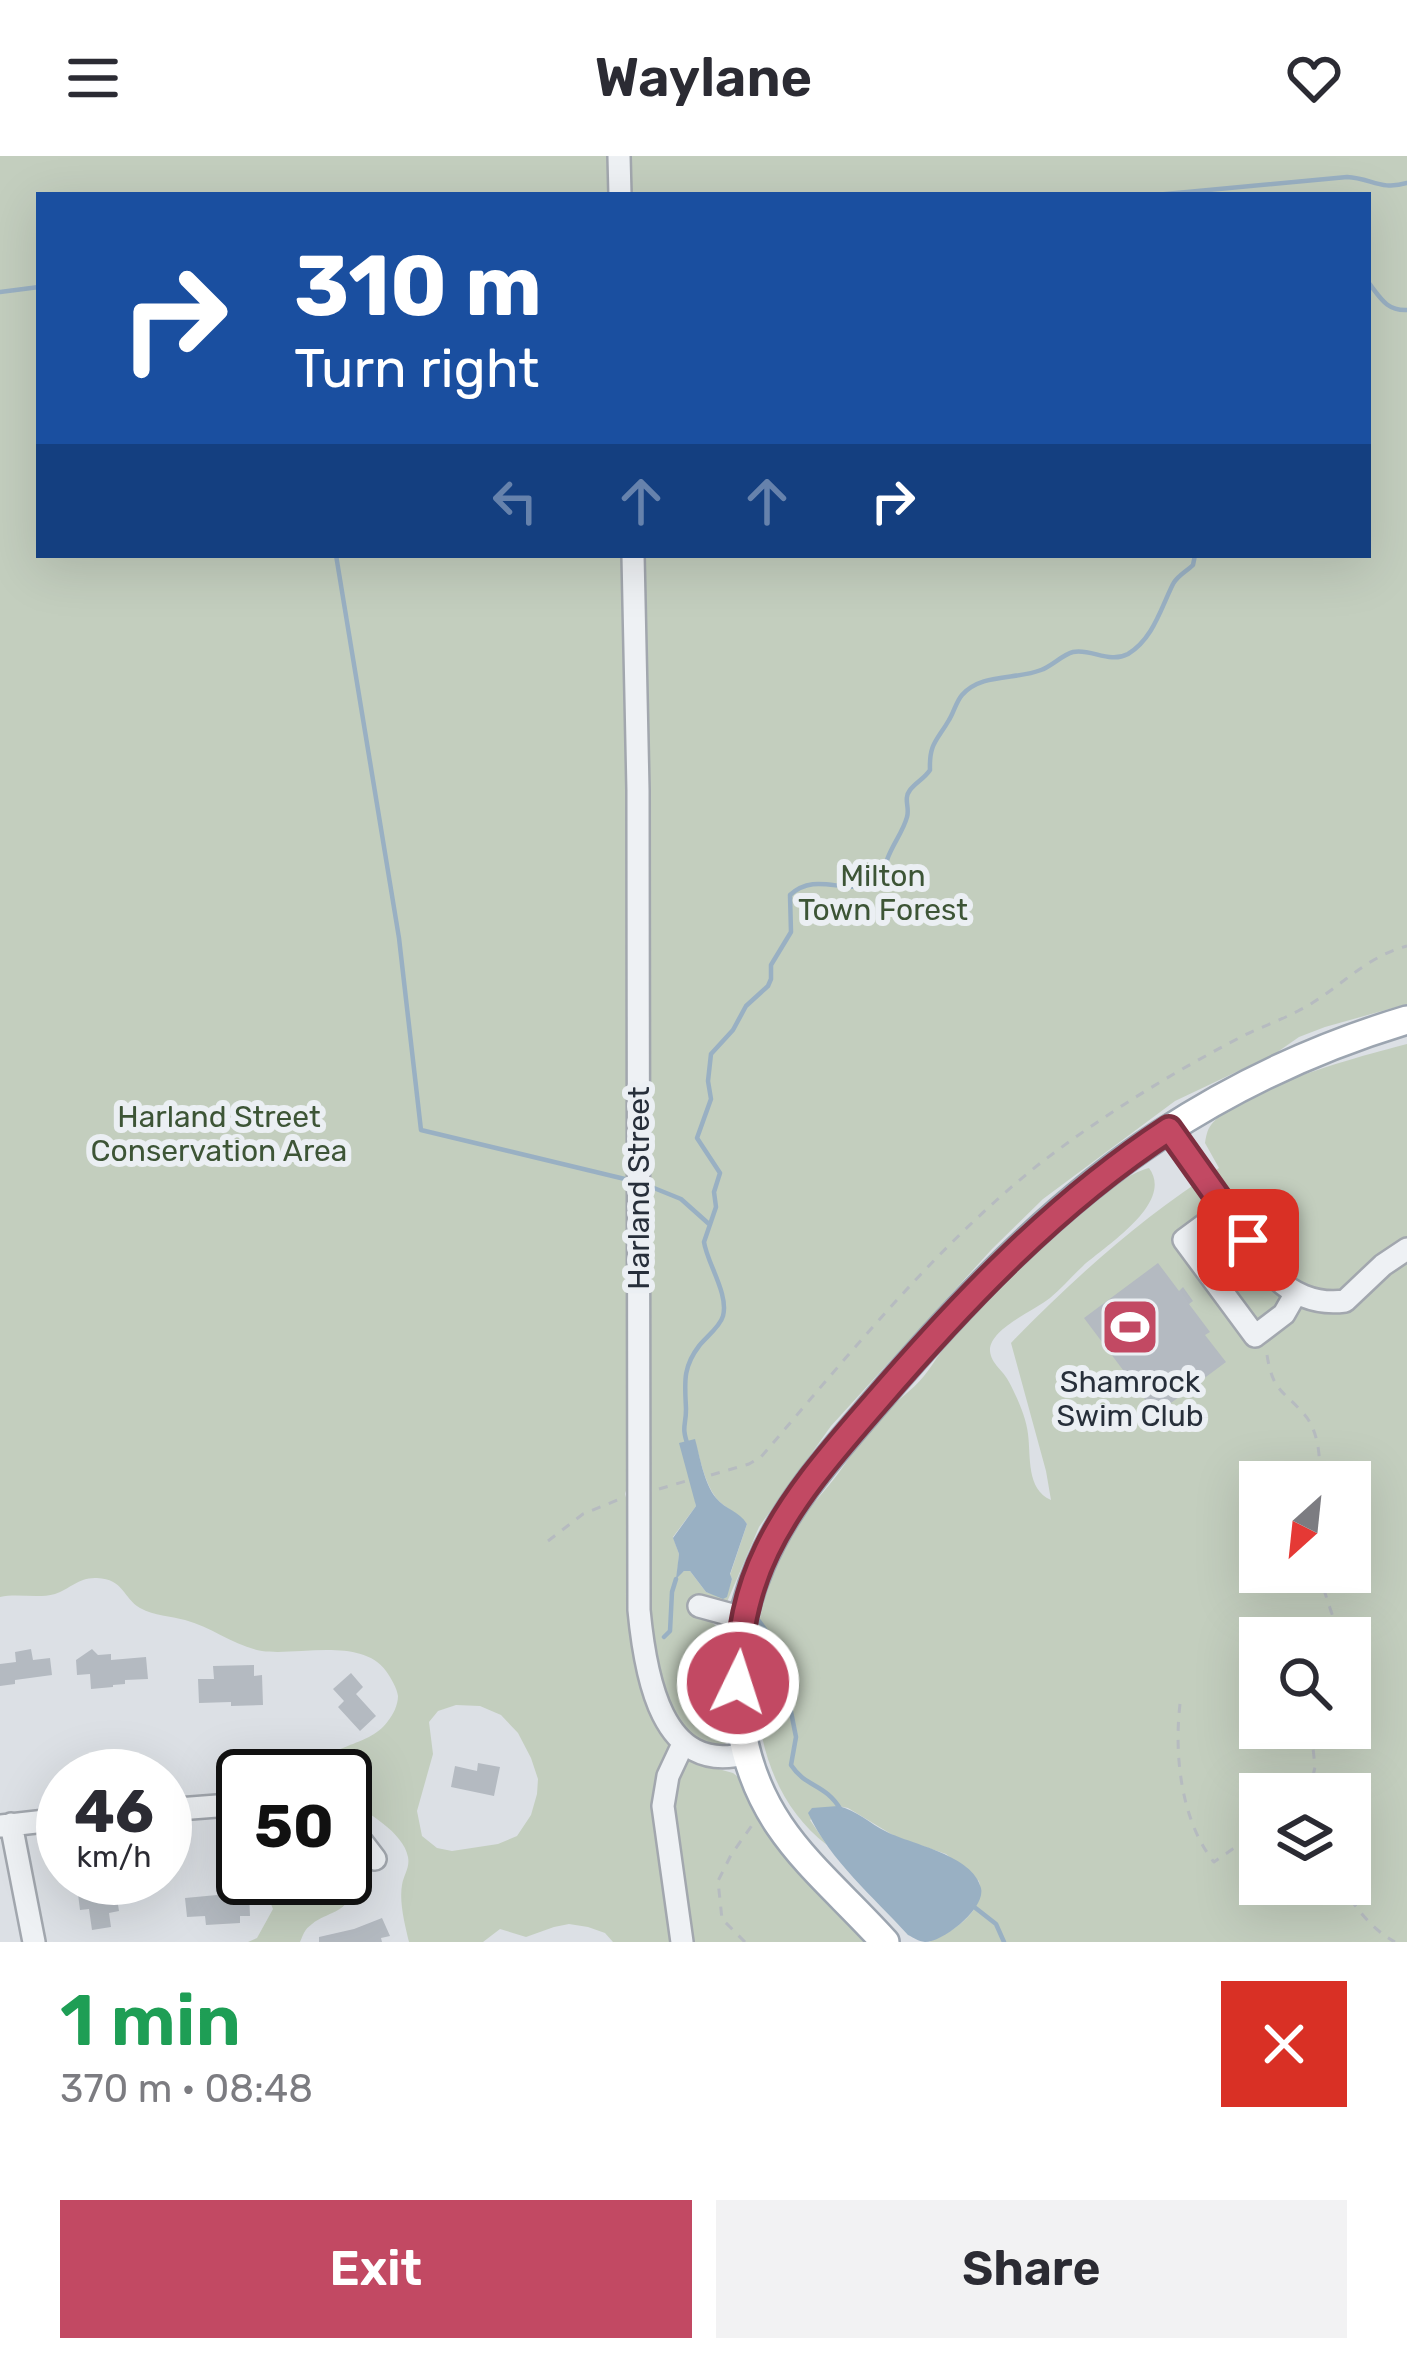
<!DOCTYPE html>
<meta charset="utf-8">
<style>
:root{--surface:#fff;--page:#f2f2f3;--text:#2b2b33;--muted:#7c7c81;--accent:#c24963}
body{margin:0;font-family:Rubik,sans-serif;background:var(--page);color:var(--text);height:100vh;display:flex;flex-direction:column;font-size:45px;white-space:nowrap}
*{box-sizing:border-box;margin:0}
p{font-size:39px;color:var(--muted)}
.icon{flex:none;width:66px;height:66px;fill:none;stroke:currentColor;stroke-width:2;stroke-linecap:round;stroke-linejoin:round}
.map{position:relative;height:1786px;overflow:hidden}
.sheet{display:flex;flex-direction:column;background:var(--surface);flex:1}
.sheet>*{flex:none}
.top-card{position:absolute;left:36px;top:36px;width:1335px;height:366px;border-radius:0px;box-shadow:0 12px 48px #0002;background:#1a4fa0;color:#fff;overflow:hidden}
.needle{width:78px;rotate:207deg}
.fabs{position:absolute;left:1239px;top:1305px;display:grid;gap:24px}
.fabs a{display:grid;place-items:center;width:132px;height:132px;border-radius:0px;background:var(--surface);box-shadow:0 12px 48px #0002;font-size:60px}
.speed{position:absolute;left:36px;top:1593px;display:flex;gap:24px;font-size:60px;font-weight:700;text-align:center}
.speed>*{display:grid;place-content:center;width:156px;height:156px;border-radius:50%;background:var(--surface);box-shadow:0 12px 48px #0002;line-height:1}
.speed small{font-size:30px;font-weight:400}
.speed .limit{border:6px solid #111;border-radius:18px;background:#fff;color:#111}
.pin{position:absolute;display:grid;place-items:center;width:102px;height:102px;color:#fff;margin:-51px;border-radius:24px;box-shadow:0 6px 18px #0006}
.me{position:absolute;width:132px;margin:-66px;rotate:4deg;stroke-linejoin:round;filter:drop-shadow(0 0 9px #0008)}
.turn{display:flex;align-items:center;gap:42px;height:252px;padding:0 60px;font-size:54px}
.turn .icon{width:156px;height:156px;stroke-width:2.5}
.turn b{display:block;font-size:84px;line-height:102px}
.lanes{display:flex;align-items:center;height:114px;padding:0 60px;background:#0003;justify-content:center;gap:60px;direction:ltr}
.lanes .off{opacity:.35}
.round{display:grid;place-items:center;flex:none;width:126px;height:126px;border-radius:0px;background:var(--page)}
.head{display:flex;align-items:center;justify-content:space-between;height:204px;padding:0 60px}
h1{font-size:72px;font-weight:600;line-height:90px;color:#1e9e55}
.primary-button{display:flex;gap:24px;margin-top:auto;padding:24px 60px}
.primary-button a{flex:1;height:138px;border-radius:0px;background:var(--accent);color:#fff;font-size:48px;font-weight:600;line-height:138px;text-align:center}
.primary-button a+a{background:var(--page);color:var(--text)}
header{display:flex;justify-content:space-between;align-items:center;height:156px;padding:0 60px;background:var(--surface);font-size:54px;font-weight:600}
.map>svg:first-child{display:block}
.green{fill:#c3cebe;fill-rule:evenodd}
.water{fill:#99b0c3}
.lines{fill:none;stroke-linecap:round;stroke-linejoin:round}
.stream{stroke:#99b0c3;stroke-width:4.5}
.building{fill:#b4bac1}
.minor-casing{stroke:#a2a7ae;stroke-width:26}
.major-casing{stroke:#9ca5b0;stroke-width:32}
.path{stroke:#b6bbc0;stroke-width:3;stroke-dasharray:9 9;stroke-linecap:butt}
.minor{stroke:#eef1f4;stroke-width:21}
.major{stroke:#fff;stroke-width:27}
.route-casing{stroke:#7e2f40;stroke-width:30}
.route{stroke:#c24963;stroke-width:21}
.labels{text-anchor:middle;stroke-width:12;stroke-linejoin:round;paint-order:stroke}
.park-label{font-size:30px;fill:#3d5536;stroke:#ebeff3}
.street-label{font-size:30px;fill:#272f3a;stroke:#ebeff3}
.poi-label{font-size:30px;fill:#272f3a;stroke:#ebeff3}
</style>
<header><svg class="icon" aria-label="menu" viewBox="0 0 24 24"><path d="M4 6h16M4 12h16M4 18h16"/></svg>Waylane<svg class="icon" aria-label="heart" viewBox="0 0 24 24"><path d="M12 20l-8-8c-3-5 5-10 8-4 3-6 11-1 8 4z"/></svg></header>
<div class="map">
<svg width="1407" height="1786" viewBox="0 0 1407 1786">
<rect width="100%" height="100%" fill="#dce0e5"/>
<path class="green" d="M0 0H608L609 39H39V399H621L629 632 628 1328 625 1338 629 1352 628 1437 680 1597 693 1606 733 1617 738 1621C753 1641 759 1667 775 1688 801 1725 837 1754 869 1786H613L605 1777 588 1771 569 1768 554 1771 526 1781 500 1773 483 1786H409C405 1769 399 1746 402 1729 404 1718 410 1712 408 1701 404 1677 366 1654 345 1645V1620H320C326 1583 366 1595 388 1565 393 1559 398 1549 398 1540 397 1532 391 1522 386 1515 361 1481 298 1500 262 1495 234 1490 212 1471 185 1464 170 1460 155 1460 140 1452 123 1442 124 1423 97 1422 79 1421 70 1433 55 1438 37 1443 18 1437 0 1441ZM456 1549 480 1550 501 1559 518 1577 531 1602 538 1623 537 1638 531 1659 517 1680 498 1688 452 1695 437 1692 422 1680 417 1655 433 1598 429 1566 438 1555Z
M630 0H1407V848L1325 871 1299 881 1276 897 1175 945 1043 1043 992 1093 831 1270 759 1371 727 1446 693 1452 715 1469 722 1478 728 1578 725 1589 721 1591C713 1589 700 1587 694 1583 644 1551 648 1400 648 1346 653 1339 652 1326 647 1319L641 399H1368V39H631ZM694 1283C700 1301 704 1326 716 1342 723 1351 738 1357 747 1368L730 1419 732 1423 726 1441 706 1436 690 1415H684L677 1420 679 1398 673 1381 696 1350 692 1328Z
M1407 888V1786H929C953 1776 987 1755 979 1725L946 1698 896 1681 848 1652 838 1650 810 1664 827 1689C787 1658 767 1615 759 1565 749 1508 758 1430 790 1380 804 1356 824 1337 840 1315 854 1296 867 1274 884 1257 897 1244 912 1235 924 1220 935 1206 944 1190 956 1176 987 1138 1105 1022 1149 1012 1175 1047 1105 1090 1083 1110 1072 1120 1062 1132 1050 1142 1034 1155 989 1173 990 1195 991 1208 1004 1215 1009 1226 1017 1241 1026 1261 1028 1278 1031 1301 1026 1333 1051 1344L1046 1315 1011 1187C1075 1121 1141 1062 1219 1012L1205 987C1206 981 1207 974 1211 969 1239 932 1361 900 1407 888ZM1260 1326H1350V1416H1260ZM1260 1482H1350V1572H1260ZM1260 1638H1350V1728H1260Z
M260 1722H343C359 1757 331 1753 312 1768 304 1774 304 1777 300 1786H248L257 1782 273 1753Z"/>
<path class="water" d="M695 1283C700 1301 704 1327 716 1342 725 1353 739 1355 747 1368L730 1418 732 1423 727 1441 723 1443 706 1436 690 1415H684L676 1423 679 1398 673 1382 696 1350 679 1287Z
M838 1650C857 1654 870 1668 887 1676 913 1689 973 1699 981 1732 986 1752 943 1786 925 1786 918 1785 914 1782 908 1779 873 1740 831 1706 808 1657L812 1652Z"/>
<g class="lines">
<path class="stream" d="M1155 39 1347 21C1371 22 1381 35 1407 27
M1368 126C1380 141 1386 155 1407 154
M0 136 39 131
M336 399 399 782 421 974 629 1024
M649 1030 681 1043 709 1068
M688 1290C681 1269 686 1271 686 1253 685 1228 682 1212 699 1190 706 1181 720 1171 723 1160 729 1138 707 1107 704 1086L716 1051 714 1036 720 1017 697 982 711 943 708 925 711 898 733 874 746 850 768 830 771 823V809L791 776 790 739C819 712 852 746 878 721 884 716 884 710 887 704 892 689 903 676 907 661 910 651 903 643 910 634 916 626 924 623 930 614 929 587 937 585 949 564 954 556 956 546 962 539 981 517 1016 524 1041 514 1052 510 1062 499 1073 496 1091 492 1109 508 1128 498 1153 483 1161 452 1173 428 1178 419 1186 416 1193 409L1195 399
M759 1465 772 1483 782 1510 796 1581 791 1609C806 1632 825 1627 841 1654
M664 1481 670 1475 672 1436 676 1423
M973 1750 996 1768 1004 1786"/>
</g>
<path class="building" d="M1158 1107 1179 1135 1183 1131 1193 1145 1189 1148 1210 1176 1205 1179 1226 1206 1156 1258 1084 1162Z
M31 1493 33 1504 50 1502 52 1519 15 1524V1528L0 1530V1508L16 1506 15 1496Z
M92 1493 98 1499 111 1498V1504L146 1501 148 1523 125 1524V1528L113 1529V1531L91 1533 90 1518 77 1519 76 1504Z
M254 1509V1520L262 1519 263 1549 231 1550V1546L199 1547 198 1523H214L213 1510Z
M351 1517 363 1531 356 1538 376 1560 360 1575 338 1551 344 1545 333 1533Z
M478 1607 500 1611 494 1640 451 1631 455 1610 477 1615Z
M76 1722H102L105 1738 116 1736 119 1755 109 1757 111 1771 92 1774 89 1753 80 1754Z
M249 1736 250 1760H240V1767L206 1769 205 1760 187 1761 185 1742Z
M382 1762 390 1780 381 1782 382 1786H319V1781L354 1773Z"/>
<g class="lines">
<defs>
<path id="minor" d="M619 0 620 39
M633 399 638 634 639 1454C645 1517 661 1622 747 1597
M1169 973 1270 1115C1289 1138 1316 1149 1345 1145L1383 1109 1407 1093
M1226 1053 1184 1084 1255 1180 1284 1158 1296 1137
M699 1450 743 1462
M165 1654 243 1648
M11 1668 34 1786
M0 1670 63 1663
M345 1673 362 1686 375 1703
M682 1786 663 1650 668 1620 683 1588"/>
<path id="major" d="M885 1786C820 1714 758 1675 741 1571 732 1517 738 1461 760 1410 785 1349 832 1297 875 1247 960 1148 1050 1051 1160 979 1236 929 1320 890 1407 864"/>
</defs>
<use href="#minor" class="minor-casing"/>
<use href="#major" class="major-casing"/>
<path class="path" d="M1267 1199C1273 1236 1282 1233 1304 1258 1319 1275 1321 1304 1319 1326
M711 1319 749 1308 761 1301C848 1200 933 1093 1038 1009 1100 961 1170 918 1239 882 1258 872 1279 865 1298 855 1338 835 1362 802 1407 790
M659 1333 686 1325
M548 1385 583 1358 620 1343
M1318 1416 1340 1482
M1180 1548C1174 1599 1181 1665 1214 1706L1260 1674
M1309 1638 1315 1611 1311 1572
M1341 1728C1355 1751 1371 1773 1395 1786
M745 1786 722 1763 718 1725 731 1699 755 1665"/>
<use href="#minor" class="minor"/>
<use href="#major" class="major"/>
</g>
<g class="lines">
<defs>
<path id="route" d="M738 1527C738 1480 746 1437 767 1394 793 1340 836 1292 875 1247 963 1145 1056 1047 1169 973L1248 1084"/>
</defs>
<use href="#route" class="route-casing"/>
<use href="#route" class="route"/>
</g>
<defs>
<symbol id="stadium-square" viewBox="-11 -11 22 22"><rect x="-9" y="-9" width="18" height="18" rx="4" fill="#c24963" stroke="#ebeff3"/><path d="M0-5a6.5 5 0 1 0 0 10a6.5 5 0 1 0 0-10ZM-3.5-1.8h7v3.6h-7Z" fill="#fff"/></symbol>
</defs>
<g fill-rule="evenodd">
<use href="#stadium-square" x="1097" y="1138" width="66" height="66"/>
</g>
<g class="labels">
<g class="park-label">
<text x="883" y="730">Milton<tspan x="883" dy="34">Town Forest</tspan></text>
<text x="219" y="971">Harland Street<tspan x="219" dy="34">Conservation Area</tspan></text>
</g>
<g class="street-label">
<text transform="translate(639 1032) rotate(-90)" y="10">Harland Street</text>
</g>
<g class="poi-label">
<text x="1130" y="1236">Shamrock<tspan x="1130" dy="34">Swim Club</tspan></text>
</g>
</g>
</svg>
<div class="fabs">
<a><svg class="needle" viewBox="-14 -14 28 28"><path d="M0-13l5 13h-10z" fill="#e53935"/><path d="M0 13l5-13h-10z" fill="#7c7c81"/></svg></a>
<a><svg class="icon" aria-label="search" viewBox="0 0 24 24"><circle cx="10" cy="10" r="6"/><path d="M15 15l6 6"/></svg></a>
<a><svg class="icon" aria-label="layers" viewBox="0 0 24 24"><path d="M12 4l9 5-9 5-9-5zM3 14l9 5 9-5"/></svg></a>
</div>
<div class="speed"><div>46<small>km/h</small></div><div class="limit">50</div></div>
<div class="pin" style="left:1248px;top:1084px;background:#d93025"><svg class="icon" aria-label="arrive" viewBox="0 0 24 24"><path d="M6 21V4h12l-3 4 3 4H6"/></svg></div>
<svg class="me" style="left:738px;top:1527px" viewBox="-20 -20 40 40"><circle r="17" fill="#c24963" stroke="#fff" stroke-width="3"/><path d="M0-11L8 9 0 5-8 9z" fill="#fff"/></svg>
<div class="top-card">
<div class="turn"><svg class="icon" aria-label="right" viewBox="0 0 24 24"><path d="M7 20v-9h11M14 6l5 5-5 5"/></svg><div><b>310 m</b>Turn right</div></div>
<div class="lanes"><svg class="icon off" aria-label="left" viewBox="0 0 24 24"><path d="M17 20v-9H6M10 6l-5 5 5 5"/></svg><svg class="icon off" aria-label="ahead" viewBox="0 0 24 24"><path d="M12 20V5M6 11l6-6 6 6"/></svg><svg class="icon off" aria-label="ahead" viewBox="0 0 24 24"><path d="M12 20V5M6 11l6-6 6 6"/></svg><svg class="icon" aria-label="right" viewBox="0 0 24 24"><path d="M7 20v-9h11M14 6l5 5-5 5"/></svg></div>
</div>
</div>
<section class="sheet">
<div class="head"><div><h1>1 min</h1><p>370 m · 08:48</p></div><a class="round" style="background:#d93025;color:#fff"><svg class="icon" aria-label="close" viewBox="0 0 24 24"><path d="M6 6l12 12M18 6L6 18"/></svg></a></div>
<div class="primary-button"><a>Exit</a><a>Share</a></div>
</section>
